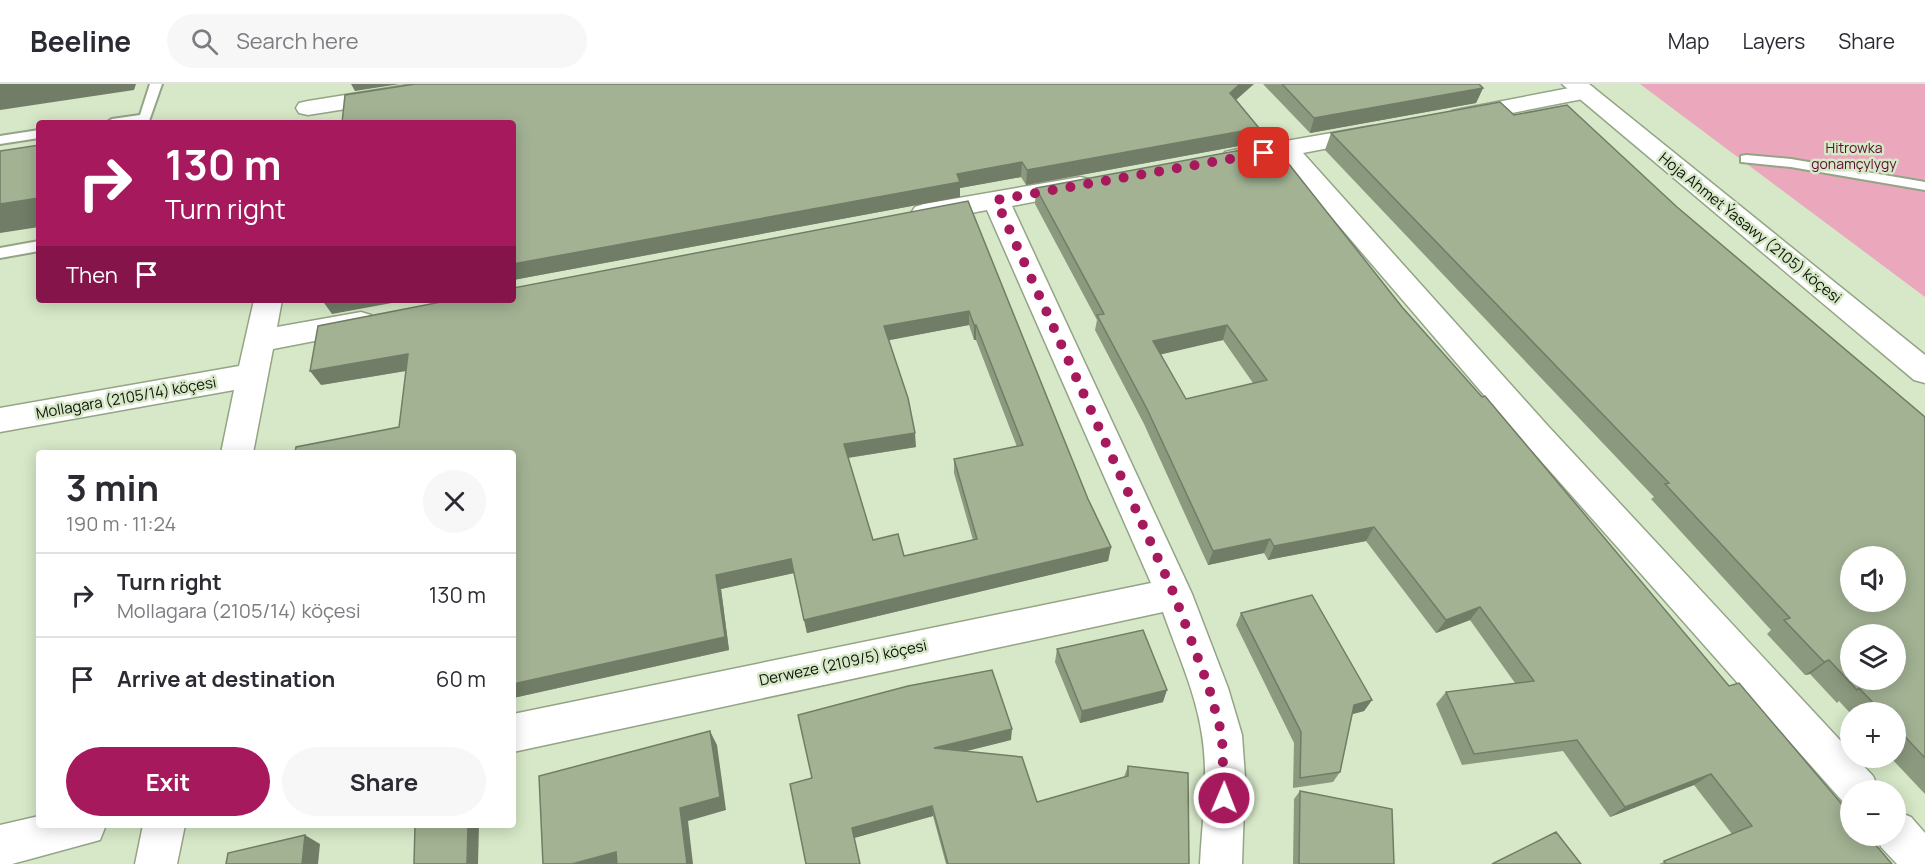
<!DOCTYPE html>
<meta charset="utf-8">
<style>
:root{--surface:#fff;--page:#f7f7f7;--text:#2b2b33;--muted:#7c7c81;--line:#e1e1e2;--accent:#a6195c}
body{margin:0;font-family:Manrope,sans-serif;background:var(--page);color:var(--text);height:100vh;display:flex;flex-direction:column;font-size:22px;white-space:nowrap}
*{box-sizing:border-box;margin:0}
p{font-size:20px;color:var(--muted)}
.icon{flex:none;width:33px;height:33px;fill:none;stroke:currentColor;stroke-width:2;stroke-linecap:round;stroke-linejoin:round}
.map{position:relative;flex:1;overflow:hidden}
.sheet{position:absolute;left:36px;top:366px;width:480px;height:378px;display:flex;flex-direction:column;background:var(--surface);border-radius:6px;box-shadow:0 3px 15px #0003}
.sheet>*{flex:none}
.guide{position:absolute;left:36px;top:36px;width:480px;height:183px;border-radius:6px;box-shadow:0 3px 15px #0003;background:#a6195c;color:#fff;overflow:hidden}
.tools{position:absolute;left:1840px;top:462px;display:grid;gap:12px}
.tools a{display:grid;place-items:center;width:66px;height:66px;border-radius:50%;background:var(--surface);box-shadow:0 3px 15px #0003;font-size:30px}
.pin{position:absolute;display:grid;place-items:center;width:51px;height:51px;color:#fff;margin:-26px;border-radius:12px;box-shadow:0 3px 9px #0006}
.me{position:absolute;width:66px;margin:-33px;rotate:1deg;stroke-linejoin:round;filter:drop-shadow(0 0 4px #0008)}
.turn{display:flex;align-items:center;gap:21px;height:126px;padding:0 30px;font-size:27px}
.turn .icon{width:78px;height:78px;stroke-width:2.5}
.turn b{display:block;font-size:42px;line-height:51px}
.then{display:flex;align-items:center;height:57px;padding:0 30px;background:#0003;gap:12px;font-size:22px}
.round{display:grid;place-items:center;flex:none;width:63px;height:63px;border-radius:32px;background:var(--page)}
.head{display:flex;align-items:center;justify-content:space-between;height:102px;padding:0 30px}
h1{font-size:36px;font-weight:700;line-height:45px}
.button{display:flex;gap:12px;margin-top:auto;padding:12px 30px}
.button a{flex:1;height:69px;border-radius:36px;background:var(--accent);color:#fff;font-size:24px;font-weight:700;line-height:69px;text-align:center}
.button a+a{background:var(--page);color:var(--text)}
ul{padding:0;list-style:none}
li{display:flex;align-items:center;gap:18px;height:84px;padding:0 30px;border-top:2px solid var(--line)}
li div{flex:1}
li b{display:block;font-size:22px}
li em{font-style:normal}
header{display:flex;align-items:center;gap:36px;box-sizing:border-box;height:84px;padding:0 30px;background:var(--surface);border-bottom:2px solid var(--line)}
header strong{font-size:28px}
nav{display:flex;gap:33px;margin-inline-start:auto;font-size:21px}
.search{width:420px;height:54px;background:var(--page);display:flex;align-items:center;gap:15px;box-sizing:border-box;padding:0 21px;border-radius:33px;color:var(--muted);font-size:22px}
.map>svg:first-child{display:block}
.green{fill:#eba7bc}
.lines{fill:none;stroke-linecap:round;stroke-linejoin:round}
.service-casing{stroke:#94a486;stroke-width:4}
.minor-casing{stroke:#94a486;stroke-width:3}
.tertiary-casing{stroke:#94a486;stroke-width:3}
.service{fill:#fff;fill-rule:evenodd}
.minor{fill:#fff;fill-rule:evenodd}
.tertiary{fill:#fff;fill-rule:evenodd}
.wall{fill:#8b997e;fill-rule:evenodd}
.shaded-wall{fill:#717d67}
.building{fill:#a2b293;stroke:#717d67;stroke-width:1.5;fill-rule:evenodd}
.route{stroke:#a6195c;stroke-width:10;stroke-dasharray:0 18}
.labels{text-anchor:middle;stroke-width:5;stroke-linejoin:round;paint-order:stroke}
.far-park-label{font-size:14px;fill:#5d0b31;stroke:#d6e8c7}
.street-label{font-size:15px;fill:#0d1308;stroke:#d6e8c7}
</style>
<header>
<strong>Beeline</strong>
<div class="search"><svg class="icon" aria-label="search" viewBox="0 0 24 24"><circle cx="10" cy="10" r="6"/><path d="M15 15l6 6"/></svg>Search here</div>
<nav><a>Map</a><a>Layers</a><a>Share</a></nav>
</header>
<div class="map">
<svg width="1925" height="780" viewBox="0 0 1925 780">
<rect width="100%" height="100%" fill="#d6e8c7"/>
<path class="green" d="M1640 0H1925V213Z"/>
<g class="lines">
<defs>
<path id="service" d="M150 0H162L149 37 106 39 112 35 140 31Z
M39 46V54L0 60V52Z
M1746 71 1791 75 1925 98V106L1791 83 1741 78V72Z
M39 157V167L0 174V164Z"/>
<path id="minor" d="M414 0H471L467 5 459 7 308 31 299 29 296 24 299 19 308 17Z
M1585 1 1593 3 1597 8 1593 13 1461 39 1452 37 1449 32 1452 27 1461 25Z
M1372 42 1381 44 1384 49 1381 54 1303 69 1548 342 1851 668V674H1856L1873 692 1879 706H1851V723L1845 720 1526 360 1280 73 1234 82 1225 80 1221 74 1225 68 1234 66Z
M1080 93 1089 95 1093 101 1089 107 1012 122 1192 510 1228 604 1242 651 1245 693 1242 780H1200C1202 738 1209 693 1202 651 1196 609 1177 568 1163 528L513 668V630L1151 499 987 126 924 138 915 135 911 129 915 123 924 120Z
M254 216H282L277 243 361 228 371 231 376 238 371 245 361 248 273 265 253 369H221L234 306 0 348V324L239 282Z
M1896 727 1911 733 1925 749V780H1897L1881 763 1877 752H1896Z
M39 732V741H106L100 756 12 780H0V741Z
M143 741H185L177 780H135Z"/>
<path id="tertiary" d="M1562 0H1589L1925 271V299L1914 296Z"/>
</defs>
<use href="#service" class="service-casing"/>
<use href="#minor" class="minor-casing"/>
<use href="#tertiary" class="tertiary-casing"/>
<use href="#service" class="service"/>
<use href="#minor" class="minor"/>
<use href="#tertiary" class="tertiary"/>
</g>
<path class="wall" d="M1263 0H1479L1483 4 1476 19 1310 49Z
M1236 16 1259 44 1255 59 1026 101 1021 93 960 104V113L513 196V39Z
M1514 31 1677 123 1925 333V710L1891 674H1896V628H1851V630L1839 617 1837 619 1810 590 1805 591 1767 550 1771 546 1651 415 1654 413 1325 66 1331 49Z
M1036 104 1402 223 1729 602 1892 780H1659L1732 750 1694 701 1610 733 1563 667 1462 681 1436 620 1446 608 1515 599 1470 536 1436 549 1366 457 1268 476 1264 469 1208 481 1144 340 1095 246 1097 236 1035 120ZM1223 256 1253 299 1186 315 1160 270Z
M968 117 1088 415 1111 463 1108 477 807 549 794 489 721 505 729 566 513 614V369L399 343 406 287 321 301ZM969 241 974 256H976L1017 363 954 375V389L973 456 904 472 873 456 848 374 916 363 888 256Z
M1241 529 1372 616 1364 627 1352 630 1340 688 1333 698 1293 704 1294 659 1236 541Z
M1057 565 1163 618 1080 639 1055 578Z
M1011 656 965 667 1037 718 1124 693 1128 682 1189 780H946L933 732 854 754 812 694Z
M1300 707 1394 780H1293L1294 715Z"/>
<path class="shaded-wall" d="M0 0H136L134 6 0 26Z
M351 0H400L355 7Z
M1240 0H1254L1227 24 1230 9Z
M1483 4 1476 19 1310 49 1314 34Z
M1259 44 1255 59 1026 101 1027 86Z
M1022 78 1021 93 960 104V113L513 196V180L957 90Z
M39 114V143L0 149V120Z
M322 216H408L332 230Z
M969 227V241L885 257 884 242Z
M974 241H976V256H974Z
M1227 241 1223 256 1150 273 1153 257Z
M408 270 417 285 321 301 310 287Z
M915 349 916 363 846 374 844 360Z
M1374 443 1366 457 1268 476 1274 462Z
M1270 455 1264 469 1208 481 1213 467Z
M1111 463 1108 477 807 549 804 536Z
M791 475 794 489 721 505 729 566 513 614V600L716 491Z
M1480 523 1470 536 1436 549 1446 536Z
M1829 576 1810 590 1805 591 1824 578Z
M1167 606 1163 618 1080 639 1082 627Z
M1372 616 1364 627 1346 632 1354 621Z
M1012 645 1011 656 935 675 934 664Z
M710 647 717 661 726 726 688 737 693 780H687L680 724Z
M1711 690 1694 701 1610 733 1625 723Z
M932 722 933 732 854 754 852 744Z
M468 741H479L478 780H467Z
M305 751 320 760 318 780H302Z
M616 768 626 780H572Z"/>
<path class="building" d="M415 0H1240L1230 9 1259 44 1027 86 1022 78 957 90 960 98 513 180V39H342L345 11Z
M1282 0H1479L1483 4 1314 34Z
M1500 18 1514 31 1567 21 1677 123 1925 333V674L1896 643V628H1882L1859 604 1857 606 1829 576 1824 578 1784 536 1790 534 1665 400 1669 399 1331 49ZM1851 472H1896V518H1851ZM1851 550H1896V596H1851Z
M1273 60 1402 223 1482 313 1485 312 1729 602 1739 599 1851 731V752H1868L1892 780H1666L1664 777 1752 742 1711 690 1625 723 1577 656 1474 670 1446 608 1534 597 1480 523 1446 536 1374 443 1274 462 1270 455 1213 467 1147 325 1097 231 1104 230 1036 104ZM1227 241 1267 296 1186 315 1153 257Z
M39 61V114L0 120V67Z
M968 117 1088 415 1111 463 804 536 791 475 716 491 725 553 513 600V369H295L296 363 399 343 408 270 310 287 318 242 451 216H513V204ZM969 227 974 241H976L1023 361 954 375 977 455 904 472 898 450 873 456 844 360 915 349 908 314 884 242Z
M1312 511 1372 616 1354 621 1340 688 1300 694 1301 648 1241 529Z
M1143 546 1167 606 1082 627 1057 565Z
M992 586 1012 645 934 664 1022 673 1037 718 1128 692V682L1188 689 1189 780H948L932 722 852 744 860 780H806L790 700 812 694 798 631 908 602Z
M710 647 720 713 680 724 687 780H617L616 768 572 780H543L539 692Z
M1300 707 1392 725 1394 780H1299Z
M415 741H468L467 780H414Z
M1556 748 1581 780H1492Z
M305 751 302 780H226L228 769Z"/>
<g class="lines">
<path class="route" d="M1224 714 1222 651 1209 604 1174 510 996 116 1264 69"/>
</g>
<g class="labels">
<g class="far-park-label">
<text x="1854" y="69">Hitrowka<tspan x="1854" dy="16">gonamçylygy</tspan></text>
</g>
<g class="street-label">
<text transform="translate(1750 144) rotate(39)" y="5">Hoja Ahmet Ýasawy (2105) köçesi</text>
<text transform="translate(126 314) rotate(-10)" y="5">Mollagara (2105/14) köçesi</text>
<text transform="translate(843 579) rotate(-12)" y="5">Derweze (2109/5) köçesi</text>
</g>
</g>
</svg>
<div class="tools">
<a><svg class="icon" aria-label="sound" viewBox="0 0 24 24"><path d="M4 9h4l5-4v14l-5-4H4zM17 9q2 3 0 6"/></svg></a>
<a><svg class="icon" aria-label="layers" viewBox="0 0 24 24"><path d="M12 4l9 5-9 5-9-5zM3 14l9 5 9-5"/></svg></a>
<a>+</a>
<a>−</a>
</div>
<div class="pin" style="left:1264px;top:69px;background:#d93025"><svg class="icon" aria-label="arrive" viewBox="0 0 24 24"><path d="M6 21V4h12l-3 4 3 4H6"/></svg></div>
<svg class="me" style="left:1224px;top:714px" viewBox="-20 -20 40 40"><circle r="17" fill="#a6195c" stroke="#fff" stroke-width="3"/><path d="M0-11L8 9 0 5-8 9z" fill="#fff"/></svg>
<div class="guide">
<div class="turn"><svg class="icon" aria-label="right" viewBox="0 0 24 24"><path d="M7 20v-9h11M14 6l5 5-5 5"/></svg><div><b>130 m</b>Turn right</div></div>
<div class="then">Then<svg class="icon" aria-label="arrive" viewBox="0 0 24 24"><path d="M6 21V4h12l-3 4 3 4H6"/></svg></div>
</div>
<section class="sheet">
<div class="head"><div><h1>3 min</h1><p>190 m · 11:24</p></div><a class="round"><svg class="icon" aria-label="close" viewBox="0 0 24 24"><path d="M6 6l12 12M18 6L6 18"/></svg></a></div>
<ul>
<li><svg class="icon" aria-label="right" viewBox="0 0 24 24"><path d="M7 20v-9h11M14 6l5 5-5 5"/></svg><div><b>Turn right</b><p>Mollagara (2105/14) köçesi</p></div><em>130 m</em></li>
<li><svg class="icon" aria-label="arrive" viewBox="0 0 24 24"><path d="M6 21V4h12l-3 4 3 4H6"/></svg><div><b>Arrive at destination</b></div><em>60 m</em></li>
</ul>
<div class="button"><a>Exit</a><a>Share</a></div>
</section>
</div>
